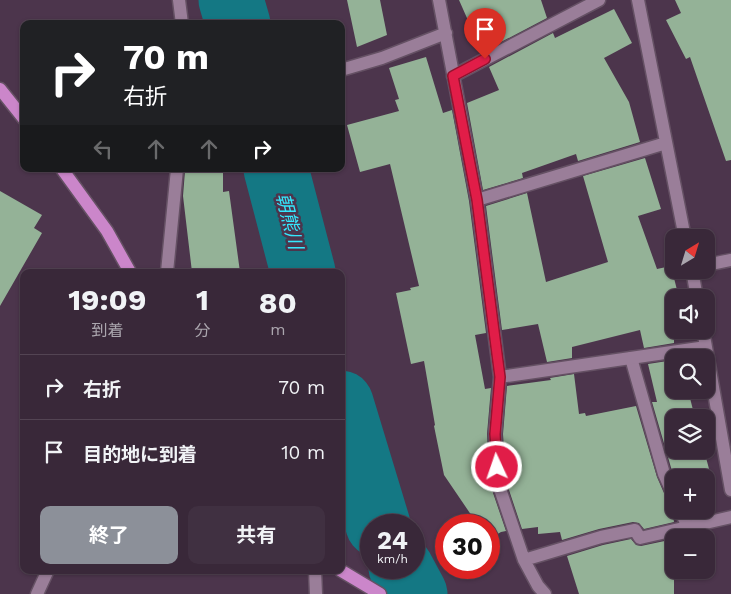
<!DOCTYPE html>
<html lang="ja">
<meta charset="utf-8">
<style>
:root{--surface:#392839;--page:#403041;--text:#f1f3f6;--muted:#aba6ae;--line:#534453;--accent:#8c9099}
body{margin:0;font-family:"Work Sans","Noto Sans JP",sans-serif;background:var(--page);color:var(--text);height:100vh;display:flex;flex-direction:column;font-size:19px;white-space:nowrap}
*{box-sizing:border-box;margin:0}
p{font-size:16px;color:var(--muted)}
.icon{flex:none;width:28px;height:28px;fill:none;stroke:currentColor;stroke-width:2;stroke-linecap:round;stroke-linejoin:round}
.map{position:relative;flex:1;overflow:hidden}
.details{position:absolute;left:20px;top:269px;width:325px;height:305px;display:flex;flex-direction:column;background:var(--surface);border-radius:10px;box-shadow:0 1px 4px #0004,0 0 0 1px var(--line)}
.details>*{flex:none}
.hud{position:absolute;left:20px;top:20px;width:325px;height:152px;border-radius:10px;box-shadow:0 1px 4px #0004,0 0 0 1px var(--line);background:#202124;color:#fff;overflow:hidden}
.needle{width:32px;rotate:38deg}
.tools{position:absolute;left:665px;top:229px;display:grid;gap:10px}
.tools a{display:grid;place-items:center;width:50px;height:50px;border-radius:10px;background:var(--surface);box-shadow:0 1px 4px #0004,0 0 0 1px var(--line);font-size:25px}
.speed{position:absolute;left:360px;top:514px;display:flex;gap:10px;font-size:25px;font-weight:700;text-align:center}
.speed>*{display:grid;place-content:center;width:65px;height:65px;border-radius:50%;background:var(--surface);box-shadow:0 1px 4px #0004,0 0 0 1px var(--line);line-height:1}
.speed small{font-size:12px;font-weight:400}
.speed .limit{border:8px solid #d22;background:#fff;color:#111}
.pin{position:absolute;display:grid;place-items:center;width:42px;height:42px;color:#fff;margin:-51px -21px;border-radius:50% 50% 50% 0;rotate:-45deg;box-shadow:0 0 5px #0007}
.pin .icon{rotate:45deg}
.me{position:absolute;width:55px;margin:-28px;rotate:357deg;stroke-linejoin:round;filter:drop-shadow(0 0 4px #0008)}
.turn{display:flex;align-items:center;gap:18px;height:105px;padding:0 20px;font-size:22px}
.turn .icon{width:65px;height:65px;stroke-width:2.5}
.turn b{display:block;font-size:35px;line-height:42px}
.lanes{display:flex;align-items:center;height:48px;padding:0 20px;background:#0003;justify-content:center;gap:25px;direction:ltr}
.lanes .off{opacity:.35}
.eta{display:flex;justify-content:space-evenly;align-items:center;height:85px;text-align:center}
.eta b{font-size:30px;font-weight:700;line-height:35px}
.button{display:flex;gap:10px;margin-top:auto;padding:10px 20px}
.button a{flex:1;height:58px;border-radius:10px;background:var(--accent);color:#fff;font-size:20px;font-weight:700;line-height:58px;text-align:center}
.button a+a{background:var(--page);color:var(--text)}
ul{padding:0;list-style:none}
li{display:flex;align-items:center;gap:15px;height:65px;padding:0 20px;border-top:1px solid var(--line)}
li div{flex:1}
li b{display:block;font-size:19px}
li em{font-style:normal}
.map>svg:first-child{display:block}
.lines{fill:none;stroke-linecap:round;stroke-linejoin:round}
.river{stroke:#147884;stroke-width:65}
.building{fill:#94b297}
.service-casing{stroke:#655164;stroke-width:15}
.minor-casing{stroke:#655164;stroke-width:15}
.primary-casing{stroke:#655164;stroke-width:15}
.service{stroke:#9a7e99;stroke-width:12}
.minor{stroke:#9a7e99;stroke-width:12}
.primary{stroke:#cb86ca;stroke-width:12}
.route-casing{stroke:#92132f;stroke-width:12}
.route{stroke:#e11d48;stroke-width:9}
.labels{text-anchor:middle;stroke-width:5;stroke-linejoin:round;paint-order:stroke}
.water-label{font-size:19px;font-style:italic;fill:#34e8fd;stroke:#4c354c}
</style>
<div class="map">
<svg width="731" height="594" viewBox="0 0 731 594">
<rect width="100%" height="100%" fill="#4c354c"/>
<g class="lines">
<path class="river" d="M231 0 238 24
M276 169 303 272
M341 403 378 525
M401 568 415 594"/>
</g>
<path class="building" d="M347 0H380L387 35 357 47Z
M459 0H541L547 18 482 52Z
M675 0H731V160L726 161 690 57 686 59 666 20 681 13Z
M614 9 632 43 604 58 629 102 640 142 578 161 576 154 522 173 523 178 483 190 467 103 499 90 489 67 553 33 555 38Z
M426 57 443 113 452 110 469 201 486 333 475 335 485 389 491 388 487 434 490 484 506 531 501 532 489 539V525H478L444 475 434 426 435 425 424 361 411 364 396 293 411 290 410 288 419 286 390 164 360 172 347 125 399 111 395 100 399 99 389 68Z
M645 158 661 209 638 216 657 269 671 266 679 298H674V343L644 348 640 330 572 347V358L547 362 538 324 502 330 486 206 527 193 546 282 608 262 583 176Z
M185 171 223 172V192L229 191 240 272H192L183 196Z
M0 191 42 215 34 228 42 233 0 306Z
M674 360V390H688L695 418H674V450H704L713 484 706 486V478H675L672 471 652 402H657L648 364Z
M574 374 579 414 585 413 586 416 636 406 657 477 667 500 674 504 672 510 674 522 644 529 639 523 633 522 599 529 562 540 560 532 538 534V527L522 529 506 481 503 434 507 386 551 380 550 378Z
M631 539 636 545 641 546 674 539V594H579L567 556 603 545Z"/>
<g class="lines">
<defs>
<path id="service" d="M631 358 664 474 674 496
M680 510 688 527"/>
<path id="minor" d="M179 0 182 24
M439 0 477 200 500 377 495 434 498 483 524 560 538 586 545 594
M638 0 685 238
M341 70 382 58 446 33
M453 76 599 0
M477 200 666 143
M706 265 731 260
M692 270 697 298
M167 272 177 169
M703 330 731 490
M500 377 706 347
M524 560 601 537 635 530 640 538 731 517
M315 570 316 594
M37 594 48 570"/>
<path id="primary" d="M0 89 24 119
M62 169 107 231 130 272
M340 570 380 594"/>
</defs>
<use href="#service" class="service-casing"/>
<use href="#minor" class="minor-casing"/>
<use href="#primary" class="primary-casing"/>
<use href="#service" class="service"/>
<use href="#minor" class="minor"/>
<use href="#primary" class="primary"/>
</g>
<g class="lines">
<defs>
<path id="route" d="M485 59 453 76 477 200 500 377 495 434 497 467"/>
</defs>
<use href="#route" class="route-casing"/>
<use href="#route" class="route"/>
</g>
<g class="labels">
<g class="water-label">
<text transform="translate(290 221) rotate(76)" y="7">朝熊川</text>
</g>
</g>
</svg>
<div class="tools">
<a><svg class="needle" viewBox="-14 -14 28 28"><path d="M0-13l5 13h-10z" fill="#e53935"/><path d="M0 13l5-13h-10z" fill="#aba6ae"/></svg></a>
<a><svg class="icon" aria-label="sound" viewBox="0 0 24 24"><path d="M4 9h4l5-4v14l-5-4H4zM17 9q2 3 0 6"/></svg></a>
<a><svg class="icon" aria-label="search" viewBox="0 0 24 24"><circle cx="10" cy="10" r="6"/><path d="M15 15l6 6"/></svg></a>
<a><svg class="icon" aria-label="layers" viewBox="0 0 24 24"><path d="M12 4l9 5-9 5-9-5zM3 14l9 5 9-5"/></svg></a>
<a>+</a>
<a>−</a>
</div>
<div class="speed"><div>24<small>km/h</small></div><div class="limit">30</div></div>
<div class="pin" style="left:485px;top:59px;background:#d93025"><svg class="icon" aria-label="arrive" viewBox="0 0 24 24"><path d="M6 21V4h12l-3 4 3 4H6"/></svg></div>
<svg class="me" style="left:497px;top:467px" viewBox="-20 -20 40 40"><circle r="17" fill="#e11d48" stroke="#fff" stroke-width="3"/><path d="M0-11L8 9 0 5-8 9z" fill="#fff"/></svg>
<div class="hud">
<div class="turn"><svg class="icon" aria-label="right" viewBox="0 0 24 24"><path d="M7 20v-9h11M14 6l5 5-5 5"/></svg><div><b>70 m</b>右折</div></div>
<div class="lanes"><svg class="icon off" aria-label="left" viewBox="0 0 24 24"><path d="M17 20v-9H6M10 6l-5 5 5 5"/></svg><svg class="icon off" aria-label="ahead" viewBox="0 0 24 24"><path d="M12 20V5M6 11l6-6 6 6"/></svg><svg class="icon off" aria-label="ahead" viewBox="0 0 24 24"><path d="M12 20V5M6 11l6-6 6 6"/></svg><svg class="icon" aria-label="right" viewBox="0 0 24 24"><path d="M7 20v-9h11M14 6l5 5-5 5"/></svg></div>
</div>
<section class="details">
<div class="eta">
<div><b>19:09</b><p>到着</p></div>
<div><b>1</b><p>分</p></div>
<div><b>80</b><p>m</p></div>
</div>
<ul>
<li><svg class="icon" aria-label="right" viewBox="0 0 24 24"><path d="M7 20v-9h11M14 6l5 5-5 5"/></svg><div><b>右折</b></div><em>70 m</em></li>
<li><svg class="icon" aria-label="arrive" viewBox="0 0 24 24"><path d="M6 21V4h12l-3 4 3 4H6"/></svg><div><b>目的地に到着</b></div><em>10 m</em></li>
</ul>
<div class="button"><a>終了</a><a>共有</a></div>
</section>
</div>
